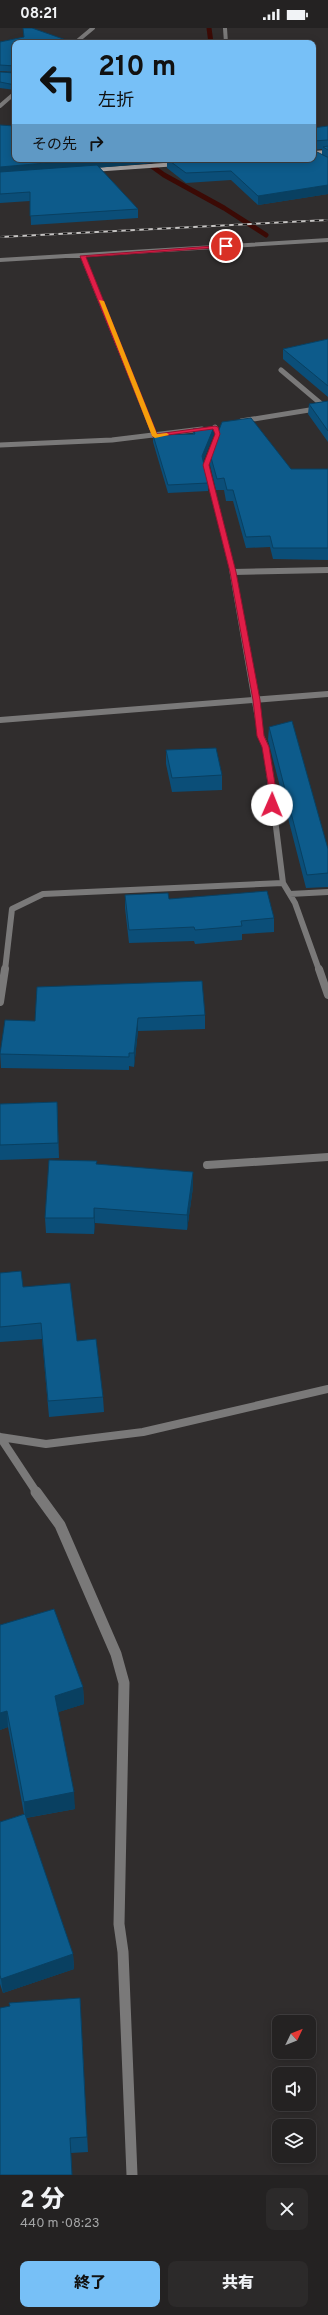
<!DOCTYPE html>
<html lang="ja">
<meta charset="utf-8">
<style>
:root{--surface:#242222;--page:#2c2a2a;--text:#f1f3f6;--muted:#a3a4a5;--line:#413f40;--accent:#77c0f7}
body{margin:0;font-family:Overpass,"Noto Sans JP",sans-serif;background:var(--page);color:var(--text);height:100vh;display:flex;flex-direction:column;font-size:15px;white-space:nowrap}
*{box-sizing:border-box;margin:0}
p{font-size:13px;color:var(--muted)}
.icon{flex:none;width:22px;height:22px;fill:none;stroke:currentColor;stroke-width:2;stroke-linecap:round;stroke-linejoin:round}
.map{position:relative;height:2147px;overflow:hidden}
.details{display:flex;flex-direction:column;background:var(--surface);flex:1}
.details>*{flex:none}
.top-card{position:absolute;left:12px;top:12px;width:304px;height:122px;border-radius:8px;box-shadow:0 2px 10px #0003,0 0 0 1px var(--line);background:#77c0f7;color:#111;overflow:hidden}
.needle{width:26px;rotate:47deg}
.fabs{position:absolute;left:272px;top:1987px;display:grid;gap:8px}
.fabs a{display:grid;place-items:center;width:44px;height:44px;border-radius:8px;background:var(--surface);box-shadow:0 2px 10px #0003,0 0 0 1px var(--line);font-size:20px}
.pin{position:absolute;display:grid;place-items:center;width:34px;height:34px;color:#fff;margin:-17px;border:2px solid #fff;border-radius:50%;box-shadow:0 1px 4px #0007}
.me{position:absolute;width:44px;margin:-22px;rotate:1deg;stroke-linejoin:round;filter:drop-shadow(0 0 3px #0008)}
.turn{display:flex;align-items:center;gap:14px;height:84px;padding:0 20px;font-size:18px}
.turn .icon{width:52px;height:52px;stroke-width:2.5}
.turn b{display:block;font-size:28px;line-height:34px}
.then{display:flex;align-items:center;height:38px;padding:0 20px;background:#0003;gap:8px;font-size:15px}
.round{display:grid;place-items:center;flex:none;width:42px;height:42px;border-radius:8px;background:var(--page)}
.summary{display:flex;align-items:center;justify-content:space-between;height:68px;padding:0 20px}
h1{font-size:24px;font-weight:800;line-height:30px}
.action{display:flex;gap:8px;margin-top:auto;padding:8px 20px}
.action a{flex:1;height:46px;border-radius:8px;background:var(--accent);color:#111;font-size:16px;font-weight:800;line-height:46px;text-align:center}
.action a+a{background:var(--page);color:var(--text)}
.status{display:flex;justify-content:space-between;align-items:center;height:28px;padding:0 20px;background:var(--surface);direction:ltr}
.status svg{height:11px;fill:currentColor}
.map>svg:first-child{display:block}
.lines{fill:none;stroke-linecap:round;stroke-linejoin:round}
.stream{stroke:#3b0a05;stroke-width:5}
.minor-far4{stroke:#7a7979;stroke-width:4}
.minor-far3{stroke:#7a7979;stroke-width:5}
.minor-far2{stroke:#7a7979;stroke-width:6}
.minor-far1{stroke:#7a7979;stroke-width:8}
.minor{stroke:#7a7979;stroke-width:11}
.tertiary-far1{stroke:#7a7979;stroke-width:4}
.tertiary{stroke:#7a7979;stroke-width:6}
.secondary{stroke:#a6a3a3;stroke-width:4}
.rail-casing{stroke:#c6c4c3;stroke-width:2}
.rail{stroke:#171616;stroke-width:1.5;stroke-dasharray:4.5;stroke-linecap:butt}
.wall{fill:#0b4e78}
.shaded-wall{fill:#094061}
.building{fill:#0d5b8b;stroke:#094061}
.route{fill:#e11d48;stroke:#92132f}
.slow{fill:#f59e0b}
</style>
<div class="status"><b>08:21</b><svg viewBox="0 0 49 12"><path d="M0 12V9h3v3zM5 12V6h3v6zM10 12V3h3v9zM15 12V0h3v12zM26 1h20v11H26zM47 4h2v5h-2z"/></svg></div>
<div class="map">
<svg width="328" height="2147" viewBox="0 0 328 2147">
<rect width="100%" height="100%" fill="#302d2d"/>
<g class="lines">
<path class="stream" d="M209 0 211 15
M142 131 164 147 224 180 266 207"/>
<path class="minor-far4" d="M225 0 226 15
M83 228 86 235
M0 232 328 212"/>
<path class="minor-far3" d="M85 234 155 408
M281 342 326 380
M241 393 328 379
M215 399 218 406 206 437 232 542
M0 417 112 412 202 401"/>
<path class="minor-far2" d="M232 541 261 708 266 719 283 855 295 875 319 942
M233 544 328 542
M290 866 328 864
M5 942 12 881 43 866 283 855"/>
<path class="minor-far1" d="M319 941 328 967
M0 974 5 941
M207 1137 328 1129
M0 1409 37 1465
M0 1409 46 1416 143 1404 328 1361"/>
<path class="minor" d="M36 1464 60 1497 116 1626 124 1655 119 1896 123 1924 132 2147"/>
<path class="tertiary-far1" d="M75 15 93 0
M0 78 15 65"/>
<path class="tertiary" d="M0 692 328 666"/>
<path class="secondary" d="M313 125 328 124
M92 142 178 136"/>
<defs>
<path id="rail" d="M0 209 328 192"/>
</defs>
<use href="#rail" class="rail-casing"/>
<use href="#rail" class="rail"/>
</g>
<path class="wall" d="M23 0 71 15H15V44L0 43V14L24 9Z
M0 44 15 45V62L0 60Z
M0 97 15 131 322 127V121L313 122V100L328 98V166L258 177 231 152 186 155 167 140V134L99 139 138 181V190L31 197 30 173 0 175Z
M328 311V369L283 331V321Z
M328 373V414L308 386 309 376Z
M193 401 214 406 203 433 208 455V463L168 465 153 414V407L193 406Z
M210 426 291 441H328V532L273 531 270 519 246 520 233 473H226L224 462H216L210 437Z
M269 699 328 821V859L306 860 268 712Z
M166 722 222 747V762L172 764 166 736Z
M125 867 169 871 274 890V904L242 906V912L195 916 194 913 129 915 125 880Z
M205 987V1001L138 1003 134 1039 129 1038V1042L1 1040 0 1023 35 993Z
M57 1074 59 1130 0 1132V1076Z
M193 1159 187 1202 95 1195 94 1206 46 1205 45 1190Z
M0 1245 23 1259 77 1313 103 1369 104 1384 49 1389 42 1311 0 1314Z
M0 1597 83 1659 84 1676 58 1684 75 1781 26 1790 73 1926 74 1941 3 1965 0 1956V1794L24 1786 8 1699 0 1702Z
M80 1970 88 2124 71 2125 72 2147H0L10 1978 9 1975Z"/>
<path class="shaded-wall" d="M92 131H196H167V134L0 148V139Z
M328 157V166L258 177V168Z
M214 399V406L202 436V428Z
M138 990V1003L134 1039V1025Z
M193 1144V1159L187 1202V1187Z
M94 1180 95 1195 94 1206Z
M83 1659 84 1676 56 1685 55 1668Z
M7 1683 8 1699 0 1702V1685Z
M74 1764 75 1781 25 1790 24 1774Z
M73 1926 74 1941 3 1965 1 1951Z"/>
<path class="building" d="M23 0H32L69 13 71 15H15V38L0 37V14L24 9Z
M0 44 15 45V57L0 54Z
M0 97 15 98V131H92L0 139Z
M328 98V112L313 113V100Z
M328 118V122L323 119Z
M313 122 327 129H328V157L258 168 231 143 186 145 167 131H313Z
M97 137 138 181 30 188V164L0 166V144Z
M328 311V358L283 321Z
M328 373V403L309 376Z
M251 390 291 441H328V520H273L270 508 246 509 233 462H227L224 450 217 451 210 426 222 394Z
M214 399 202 428 208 455 168 457 153 407 195 406 193 401Z
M292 693 328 821V845L307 847 269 699Z
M216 720 222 747 172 750 166 722Z
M267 863 274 890 241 893 242 898 195 902 194 899 129 902 125 867 168 865 169 871Z
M202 953 205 987 138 990 134 1025H129V1029L0 1026 5 992 35 993 37 959Z
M57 1074 58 1115 0 1117V1076Z
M49 1132 97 1133 96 1136 193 1144 187 1187 94 1180V1190H45Z
M21 1243 23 1259 70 1255 77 1313 96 1311 103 1369 48 1373 41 1295 0 1299V1245Z
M54 1581 83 1659 55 1668 74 1764 24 1774 7 1683 0 1685V1597Z
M25 1786 73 1926 1 1951 0 1947V1794Z
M80 1970 87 2109 70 2110 72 2147H0V1980L10 1978 9 1975Z"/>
<path class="route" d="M226 217 228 219 86 229 157 406 215 398 218 399 220 406 209 437 236 544 260 672 264 708 269 719 276 762 275 777 272 779 268 777 269 762 262 719 257 708 253 672 230 544 203 437 215 406 213 401 153 409 80 228Z"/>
<path class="slow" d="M99 272 104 273 157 406 167 405 169 407 155 410 152 408Z"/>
</svg>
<div class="fabs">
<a><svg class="needle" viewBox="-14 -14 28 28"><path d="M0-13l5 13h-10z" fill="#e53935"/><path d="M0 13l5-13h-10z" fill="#a3a4a5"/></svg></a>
<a><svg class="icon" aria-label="sound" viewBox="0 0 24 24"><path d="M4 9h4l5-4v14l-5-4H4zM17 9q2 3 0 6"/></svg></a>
<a><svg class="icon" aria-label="layers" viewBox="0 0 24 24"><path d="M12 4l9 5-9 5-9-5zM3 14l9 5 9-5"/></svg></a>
</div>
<div class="pin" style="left:226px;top:218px;background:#d93025"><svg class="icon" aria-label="arrive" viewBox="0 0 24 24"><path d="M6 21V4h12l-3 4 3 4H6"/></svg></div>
<svg class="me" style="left:272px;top:777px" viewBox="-20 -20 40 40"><circle r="19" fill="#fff"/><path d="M0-13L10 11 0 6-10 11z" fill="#e11d48"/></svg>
<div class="top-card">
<div class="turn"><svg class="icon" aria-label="left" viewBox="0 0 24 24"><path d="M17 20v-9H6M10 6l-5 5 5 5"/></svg><div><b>210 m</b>左折</div></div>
<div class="then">その先<svg class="icon" aria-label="right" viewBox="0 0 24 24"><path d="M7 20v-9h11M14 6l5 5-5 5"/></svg></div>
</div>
</div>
<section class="details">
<div class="summary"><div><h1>2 分</h1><p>440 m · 08:23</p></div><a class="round"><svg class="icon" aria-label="close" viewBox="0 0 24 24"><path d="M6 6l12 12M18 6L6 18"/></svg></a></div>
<div class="action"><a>終了</a><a>共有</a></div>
</section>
